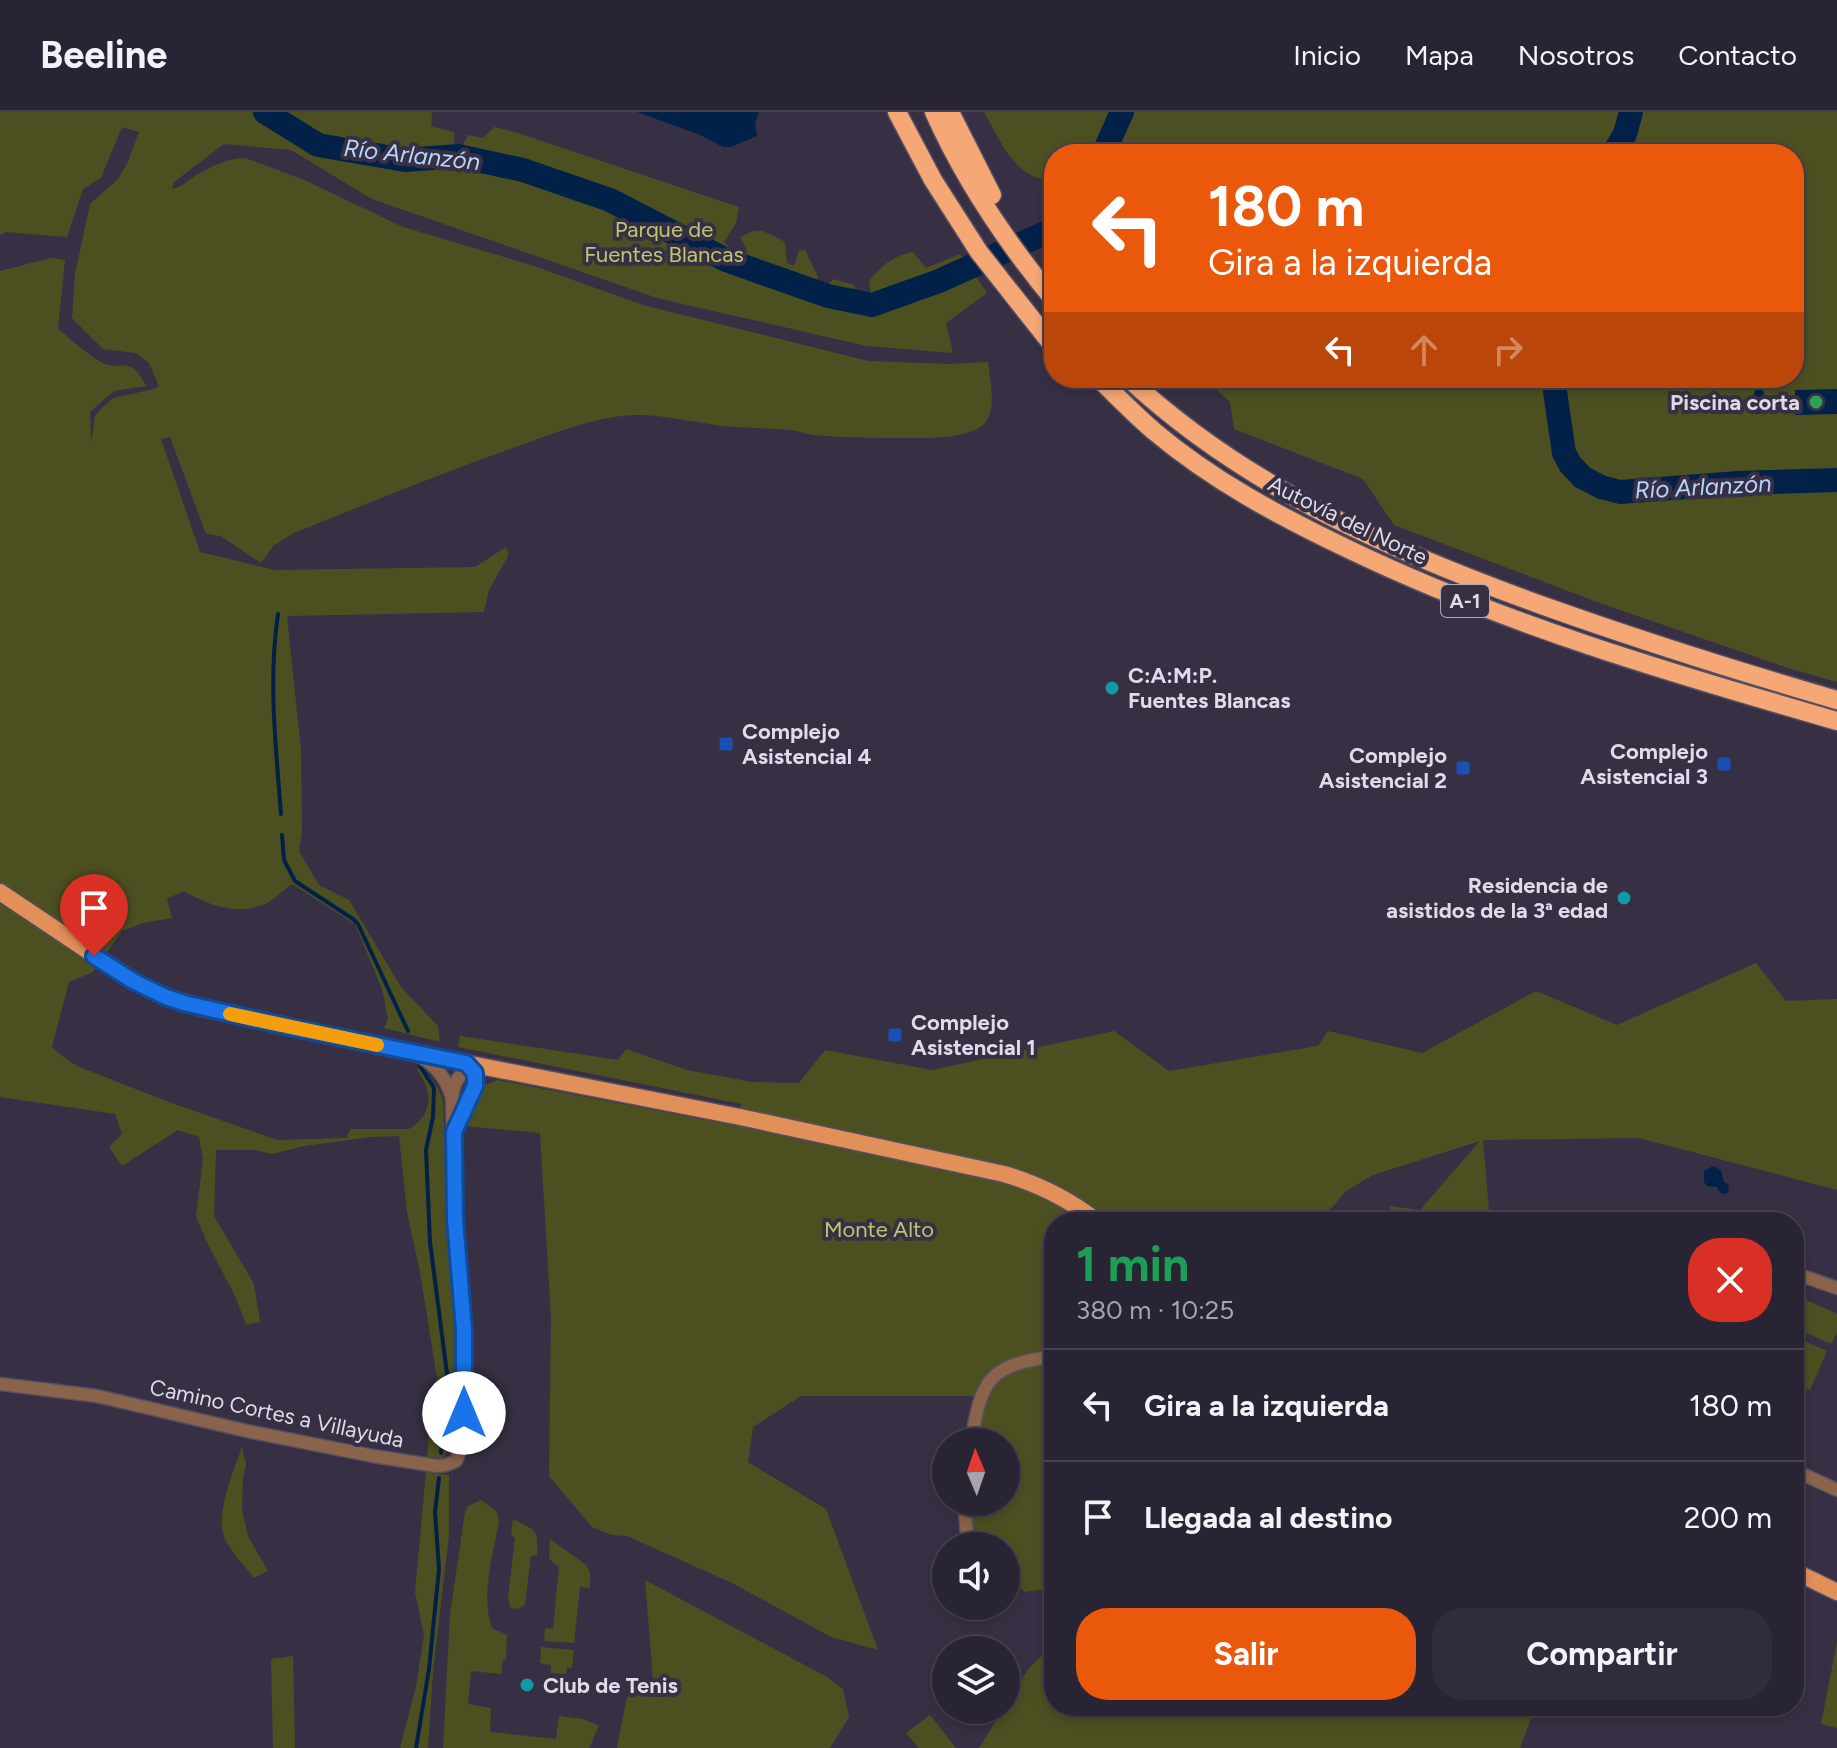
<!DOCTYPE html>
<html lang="es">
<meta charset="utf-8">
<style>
:root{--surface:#292433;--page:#312c3b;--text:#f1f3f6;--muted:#a5a4ac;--line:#45414e;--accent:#ea580c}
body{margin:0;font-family:Figtree,sans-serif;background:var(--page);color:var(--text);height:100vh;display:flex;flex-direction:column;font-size:30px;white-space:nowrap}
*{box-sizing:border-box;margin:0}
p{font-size:26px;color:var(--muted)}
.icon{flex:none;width:44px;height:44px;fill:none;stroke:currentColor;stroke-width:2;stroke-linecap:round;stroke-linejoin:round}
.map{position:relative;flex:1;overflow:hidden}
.panel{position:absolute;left:1044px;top:1100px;width:760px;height:504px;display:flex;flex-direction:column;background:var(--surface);border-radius:32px;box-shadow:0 4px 12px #0003,0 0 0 2px var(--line)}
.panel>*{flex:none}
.guide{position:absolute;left:1044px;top:32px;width:760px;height:244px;border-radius:32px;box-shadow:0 4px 12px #0003,0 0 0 2px var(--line);background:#ea580c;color:#fff;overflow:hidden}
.needle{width:52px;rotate:358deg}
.fabs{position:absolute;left:932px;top:1316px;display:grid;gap:16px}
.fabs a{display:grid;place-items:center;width:88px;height:88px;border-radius:50%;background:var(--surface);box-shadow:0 4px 12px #0003,0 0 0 2px var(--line);font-size:40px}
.pin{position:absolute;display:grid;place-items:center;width:68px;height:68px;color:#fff;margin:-82px -34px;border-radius:50% 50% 50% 0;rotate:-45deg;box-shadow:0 0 8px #0007}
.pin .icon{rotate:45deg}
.me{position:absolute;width:88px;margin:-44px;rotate:0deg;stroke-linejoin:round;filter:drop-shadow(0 0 6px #0008)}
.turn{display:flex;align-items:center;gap:28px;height:168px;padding:0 32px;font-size:36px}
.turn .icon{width:104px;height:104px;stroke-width:2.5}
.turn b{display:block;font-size:56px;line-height:68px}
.lanes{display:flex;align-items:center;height:76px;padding:0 32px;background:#0003;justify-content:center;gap:40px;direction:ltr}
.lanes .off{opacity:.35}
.round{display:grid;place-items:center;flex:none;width:84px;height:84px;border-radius:32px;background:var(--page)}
.headline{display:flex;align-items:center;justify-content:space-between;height:136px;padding:0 32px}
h1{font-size:48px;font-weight:700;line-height:60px;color:#1e9e55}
.primary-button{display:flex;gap:16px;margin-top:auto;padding:16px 32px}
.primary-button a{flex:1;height:92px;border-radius:32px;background:var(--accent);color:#fff;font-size:32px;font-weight:700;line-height:92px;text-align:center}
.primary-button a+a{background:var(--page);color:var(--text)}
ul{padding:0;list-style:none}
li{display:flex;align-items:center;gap:24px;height:112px;padding:0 32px;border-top:2px solid var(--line)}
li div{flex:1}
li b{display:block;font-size:30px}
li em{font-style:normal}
header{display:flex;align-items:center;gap:48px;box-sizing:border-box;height:112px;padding:0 40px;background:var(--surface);border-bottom:2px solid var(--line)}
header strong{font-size:38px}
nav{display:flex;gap:44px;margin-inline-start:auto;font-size:28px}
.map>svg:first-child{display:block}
.green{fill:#4c5021}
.water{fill:#022148}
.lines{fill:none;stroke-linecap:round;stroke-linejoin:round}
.stream{stroke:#022148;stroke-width:4}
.river{stroke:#022148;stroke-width:24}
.minor-casing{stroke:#554f62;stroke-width:15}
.major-casing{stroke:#554f62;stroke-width:19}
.highway-casing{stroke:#554f62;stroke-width:21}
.minor{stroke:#8b634a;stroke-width:12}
.major{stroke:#e1905a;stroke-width:16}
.highway{stroke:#f5a875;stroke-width:18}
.route-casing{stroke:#114b97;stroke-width:20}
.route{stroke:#1a73e8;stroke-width:14}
.slow{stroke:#f59e0b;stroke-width:14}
.leisure-dot{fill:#2e9e5b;stroke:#373044;stroke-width:3}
.culture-dot{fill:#0f9aa8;stroke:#373044;stroke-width:3}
.transit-dot{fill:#1a4fb4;stroke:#373044;stroke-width:3}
.labels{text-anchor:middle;stroke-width:8;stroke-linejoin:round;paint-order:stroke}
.shield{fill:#373044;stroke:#ada8b7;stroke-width:2}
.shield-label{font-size:20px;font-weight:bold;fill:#dfdbe8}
.park-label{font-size:22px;fill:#bfc66e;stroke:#373044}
.poi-label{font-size:22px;font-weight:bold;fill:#dfdbe8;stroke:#373044;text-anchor:end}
.street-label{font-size:22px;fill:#dfdbe8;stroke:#373044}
.water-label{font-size:24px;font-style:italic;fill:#b6d5ff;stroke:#373044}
</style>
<header>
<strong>Beeline</strong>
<nav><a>Inicio</a><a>Mapa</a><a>Nosotros</a><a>Contacto</a></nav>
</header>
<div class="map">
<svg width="1837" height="1636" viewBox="0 0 1837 1636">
<rect width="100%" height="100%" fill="#373044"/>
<path class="green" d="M0 0H432L431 14 454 20V32L463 33 468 23 483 26 494 15 518 21 739 95 736 111 724 130 734 140 747 137 740 126C759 112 767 121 785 130L787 151 794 154 799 139 805 138 818 165 817 173 826 175 833 167 854 173 858 187 871 183 869 169C881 154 892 144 913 140L926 156 960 142 987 181 946 211 953 241 866 234 657 186 372 87 291 38 224 32 174 70 172 77C182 75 187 69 195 64 210 55 228 46 245 46L302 67 403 115 531 153 643 193 868 249 948 252 988 250C990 270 1000 306 977 317 956 327 928 326 905 326 875 326 844 326 814 323 806 322 798 319 790 318 768 316 745 316 723 314 696 310 659 302 632 303 589 306 550 323 510 337 437 363 366 392 294 421L274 433 261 451 221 424 206 422 170 325 161 327 200 440 275 458 475 455 506 435 509 442 489 478 484 500 287 504 301 639 302 720 299 739 319 773 349 788 401 875 438 914 440 930 384 916 388 907 382 877 355 812 292 772C283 778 274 788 265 792 235 804 209 793 183 779L167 787 172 806 143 811 122 819 93 860 69 870 52 935 62 944 77 954 166 989 277 1028 347 1026 350 1017H409C434 1002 433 979 417 958L419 956C431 966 438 973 443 988L448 1114 456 1206 454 1319 444 1346 427 1345 429 1323 421 1303 437 1266 420 1160 407 1100 399 1024 370 1025 304 1034 272 1042 255 1038H216L214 1104 254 1172 260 1210 246 1213 236 1186 206 1128 196 1104 203 1047 199 1025 178 1018 122 1054 109 1035 122 1022 115 1002 0 985V159L51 146 65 148 58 217C71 227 84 240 99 249 120 262 129 240 146 274L114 279 90 300 91 332 95 304 102 296 113 286 154 277 159 274 149 251 136 241 103 237 72 206 75 162 90 92 118 67 127 52 139 20 122 15 101 66 83 77 67 125 6 120 0 123Z
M984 0H1837V570L1788 556 1597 490 1394 413 1363 367 1234 317 1230 290 1203 266H1794V42H1054V68C1016 70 1000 28 984 0Z
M1756 851 1786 889 1837 887V1078L1639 1026 1483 1028 1490 1110H1402L1394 1106 1389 1094 1420 1098 1480 1029 1373 1063 1345 1080 1320 1110H1135L1130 1108 1127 1110H1054V1476L1024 1480 1006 1454V1434H987L966 1413 968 1390H1006V1330H973L977 1284H801L753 1315 748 1350 826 1397 878 1538 831 1525 734 1472 627 1424 612 1423 592 1415 549 1364 551 1205 540 1021 464 1014 483 974 497 968 737 1014 741 992 458 935 460 924 618 948 626 937 687 958 752 970 799 971 825 938 932 958 1114 919 1169 959 1318 934 1328 919 1422 941 1536 879 1617 913Z
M1797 1184 1837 1202V1220L1831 1232 1794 1215V1191Z
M1806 1230 1827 1239 1810 1278 1794 1271V1256Z
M242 1335 246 1352 243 1366 242 1398 248 1424 268 1459 254 1466C245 1454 234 1443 227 1431 212 1407 234 1359 242 1335Z
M426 1360 449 1363V1423L433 1560 428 1636H400L416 1575 424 1523 415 1480Z
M481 1388 496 1399 499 1408C494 1441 480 1484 492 1516L507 1523 506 1548H503L501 1562 471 1559 468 1592 491 1596 490 1620 556 1627 559 1604 583 1607 599 1614 589 1636H443L450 1503 465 1400 468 1394Z
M513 1407C536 1419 538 1416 537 1443L531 1444 525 1492 518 1497 510 1495 508 1485 515 1426 511 1423Z
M550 1427 585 1452 590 1460V1476L580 1475 574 1531 544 1529 545 1516 553 1517 559 1455 549 1447Z
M645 1468 827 1565 843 1577 849 1605 830 1636H617L627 1585 653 1566Z
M1837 1530V1616L1821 1612Z
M1054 1533V1594H1536L1520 1636H979L1003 1598H1006V1593L1029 1556Z
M541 1535 574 1538 572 1556 567 1555 566 1562 551 1561V1553L540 1551Z
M293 1544 295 1636H273L271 1547Z
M930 1603 956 1636H919L906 1621Z"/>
<path class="water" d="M637 0H759L755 12 757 24 731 35H723L700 23Z
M1762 277 1764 280 1763 286 1766 295 1763 301 1756 302C1750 296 1753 285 1755 278Z
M1837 277V302L1795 303V278Z
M1713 1054 1721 1058 1724 1070 1729 1073 1728 1081 1723 1082 1719 1079 1717 1075 1707 1074 1704 1070V1059Z"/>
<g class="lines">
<path class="stream" d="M278 502C268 569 276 635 281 702
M282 723 284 748 295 769 353 807 358 812 408 919
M420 954 434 976 433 1005 426 1038 430 1130 447 1262 441 1341
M416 1636 429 1557 439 1457 435 1400 439 1366"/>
<path class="river" d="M265 0 318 33 405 48 458 44 523 58 610 88 726 148 828 184 872 193 939 169 1054 117
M1103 42 1122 0
M1613 42 1625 22 1631 0
M1553 266 1564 341 1570 352 1582 365 1601 375 1620 380 1738 371 1837 368"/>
<defs>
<path id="minor" d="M421 945C436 954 446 966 451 983
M455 1017 475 974V961L466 951
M1794 1161 1837 1176
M0 1272 97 1284 247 1319 373 1344 437 1354 446 1353 456 1349 464 1329V1217L455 1108 452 987C454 966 460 961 479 953
M971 1330C982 1266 988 1254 1054 1244
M1794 1358 1837 1378
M964 1390 967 1422"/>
<path id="major" d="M0 780 133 869 166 885 202 896 394 937 740 1005 1004 1062C1038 1072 1070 1088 1098 1110
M1794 1459 1837 1480"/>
<path id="highway" d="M897 0 933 68 979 140 1054 235
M934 0C964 67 1007 131 1054 188
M950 0 992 83
M1098 266C1117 284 1135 303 1155 320 1212 368 1279 404 1346 436 1503 512 1670 561 1837 609
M1128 266C1246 376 1392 439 1541 493 1639 528 1737 559 1837 588"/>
</defs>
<use href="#minor" class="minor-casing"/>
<use href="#major" class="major-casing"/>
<use href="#highway" class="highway-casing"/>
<use href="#minor" class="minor"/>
<use href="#major" class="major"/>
<use href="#highway" class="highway"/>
</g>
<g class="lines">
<defs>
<path id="route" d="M94 844 133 869 166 885 184 891 289 915 466 951 475 961V974L454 1020 455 1108 464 1217V1301"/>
</defs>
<use href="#route" class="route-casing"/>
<use href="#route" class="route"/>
<path class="slow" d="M230 902 377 933"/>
</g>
<circle class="leisure-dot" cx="1816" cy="290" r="8"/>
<g class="culture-dot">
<circle cx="1112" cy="576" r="8"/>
<circle cx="1624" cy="786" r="8"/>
<circle cx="527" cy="1573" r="8"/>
</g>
<g class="transit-dot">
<rect x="718" y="624" width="16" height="16" rx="4"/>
<rect x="1716" y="644" width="16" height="16" rx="4"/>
<rect x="1455" y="648" width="16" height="16" rx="4"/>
<rect x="887" y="915" width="16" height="16" rx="4"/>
</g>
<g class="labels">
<rect class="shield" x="1441" y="473" width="48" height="32" rx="6"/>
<g class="shield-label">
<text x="1465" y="496">A-1</text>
</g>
<g class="park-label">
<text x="664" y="125">Parque de<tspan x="664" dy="25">Fuentes Blancas</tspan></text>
<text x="879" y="1125">Monte Alto</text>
</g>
<g class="poi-label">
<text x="1800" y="298">Piscina corta</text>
<text x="1128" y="571" text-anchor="start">C:A:M:P.<tspan x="1128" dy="25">Fuentes Blancas</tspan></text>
<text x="742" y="627" text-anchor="start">Complejo<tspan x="742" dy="25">Asistencial 4</tspan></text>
<text x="1708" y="647">Complejo<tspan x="1708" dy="25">Asistencial 3</tspan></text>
<text x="1447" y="651">Complejo<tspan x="1447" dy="25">Asistencial 2</tspan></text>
<text x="1608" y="781">Residencia de<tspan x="1608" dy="25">asistidos de la 3ª edad</tspan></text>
<text x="911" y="918" text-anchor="start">Complejo<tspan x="911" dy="25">Asistencial 1</tspan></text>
<text x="543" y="1581" text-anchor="start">Club de Tenis</text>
</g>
<g class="street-label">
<text transform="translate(1348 408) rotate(26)" y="8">Autovía del Norte</text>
<text transform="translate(277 1301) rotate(12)" y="8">Camino Cortes a Villayuda</text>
</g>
<g class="water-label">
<text transform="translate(412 43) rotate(6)" y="8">Río Arlanzón</text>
<text transform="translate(1703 375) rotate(-3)" y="8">Río Arlanzón</text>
</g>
</g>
</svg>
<div class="fabs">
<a><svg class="needle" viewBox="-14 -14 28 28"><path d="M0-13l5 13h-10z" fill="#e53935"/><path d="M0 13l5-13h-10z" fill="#a5a4ac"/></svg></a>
<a><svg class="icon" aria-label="sound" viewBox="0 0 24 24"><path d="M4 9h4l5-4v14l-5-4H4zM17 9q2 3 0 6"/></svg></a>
<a><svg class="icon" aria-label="layers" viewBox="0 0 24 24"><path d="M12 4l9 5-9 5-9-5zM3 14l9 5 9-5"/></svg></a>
</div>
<div class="pin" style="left:94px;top:844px;background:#d93025"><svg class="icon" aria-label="arrive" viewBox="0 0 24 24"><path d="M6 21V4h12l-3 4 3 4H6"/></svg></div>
<svg class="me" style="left:464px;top:1301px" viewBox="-20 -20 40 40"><circle r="19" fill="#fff"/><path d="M0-13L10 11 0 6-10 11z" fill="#1a73e8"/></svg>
<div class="guide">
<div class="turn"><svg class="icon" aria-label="left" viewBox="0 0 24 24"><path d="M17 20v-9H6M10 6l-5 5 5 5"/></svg><div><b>180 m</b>Gira a la izquierda</div></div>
<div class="lanes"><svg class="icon" aria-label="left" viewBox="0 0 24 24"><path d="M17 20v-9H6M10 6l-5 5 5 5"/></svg><svg class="icon off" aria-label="ahead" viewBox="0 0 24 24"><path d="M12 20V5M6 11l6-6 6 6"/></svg><svg class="icon off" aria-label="right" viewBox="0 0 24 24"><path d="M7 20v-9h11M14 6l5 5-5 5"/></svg></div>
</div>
<section class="panel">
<div class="headline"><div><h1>1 min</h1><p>380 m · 10:25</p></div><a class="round" style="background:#d93025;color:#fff"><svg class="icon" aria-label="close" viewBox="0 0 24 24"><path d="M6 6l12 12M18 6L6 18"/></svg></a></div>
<ul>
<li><svg class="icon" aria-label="left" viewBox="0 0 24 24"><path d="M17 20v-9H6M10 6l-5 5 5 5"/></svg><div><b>Gira a la izquierda</b></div><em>180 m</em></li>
<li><svg class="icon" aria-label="arrive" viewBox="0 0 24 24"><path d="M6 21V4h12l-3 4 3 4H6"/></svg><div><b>Llegada al destino</b></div><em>200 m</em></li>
</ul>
<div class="primary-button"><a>Salir</a><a>Compartir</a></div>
</section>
</div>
